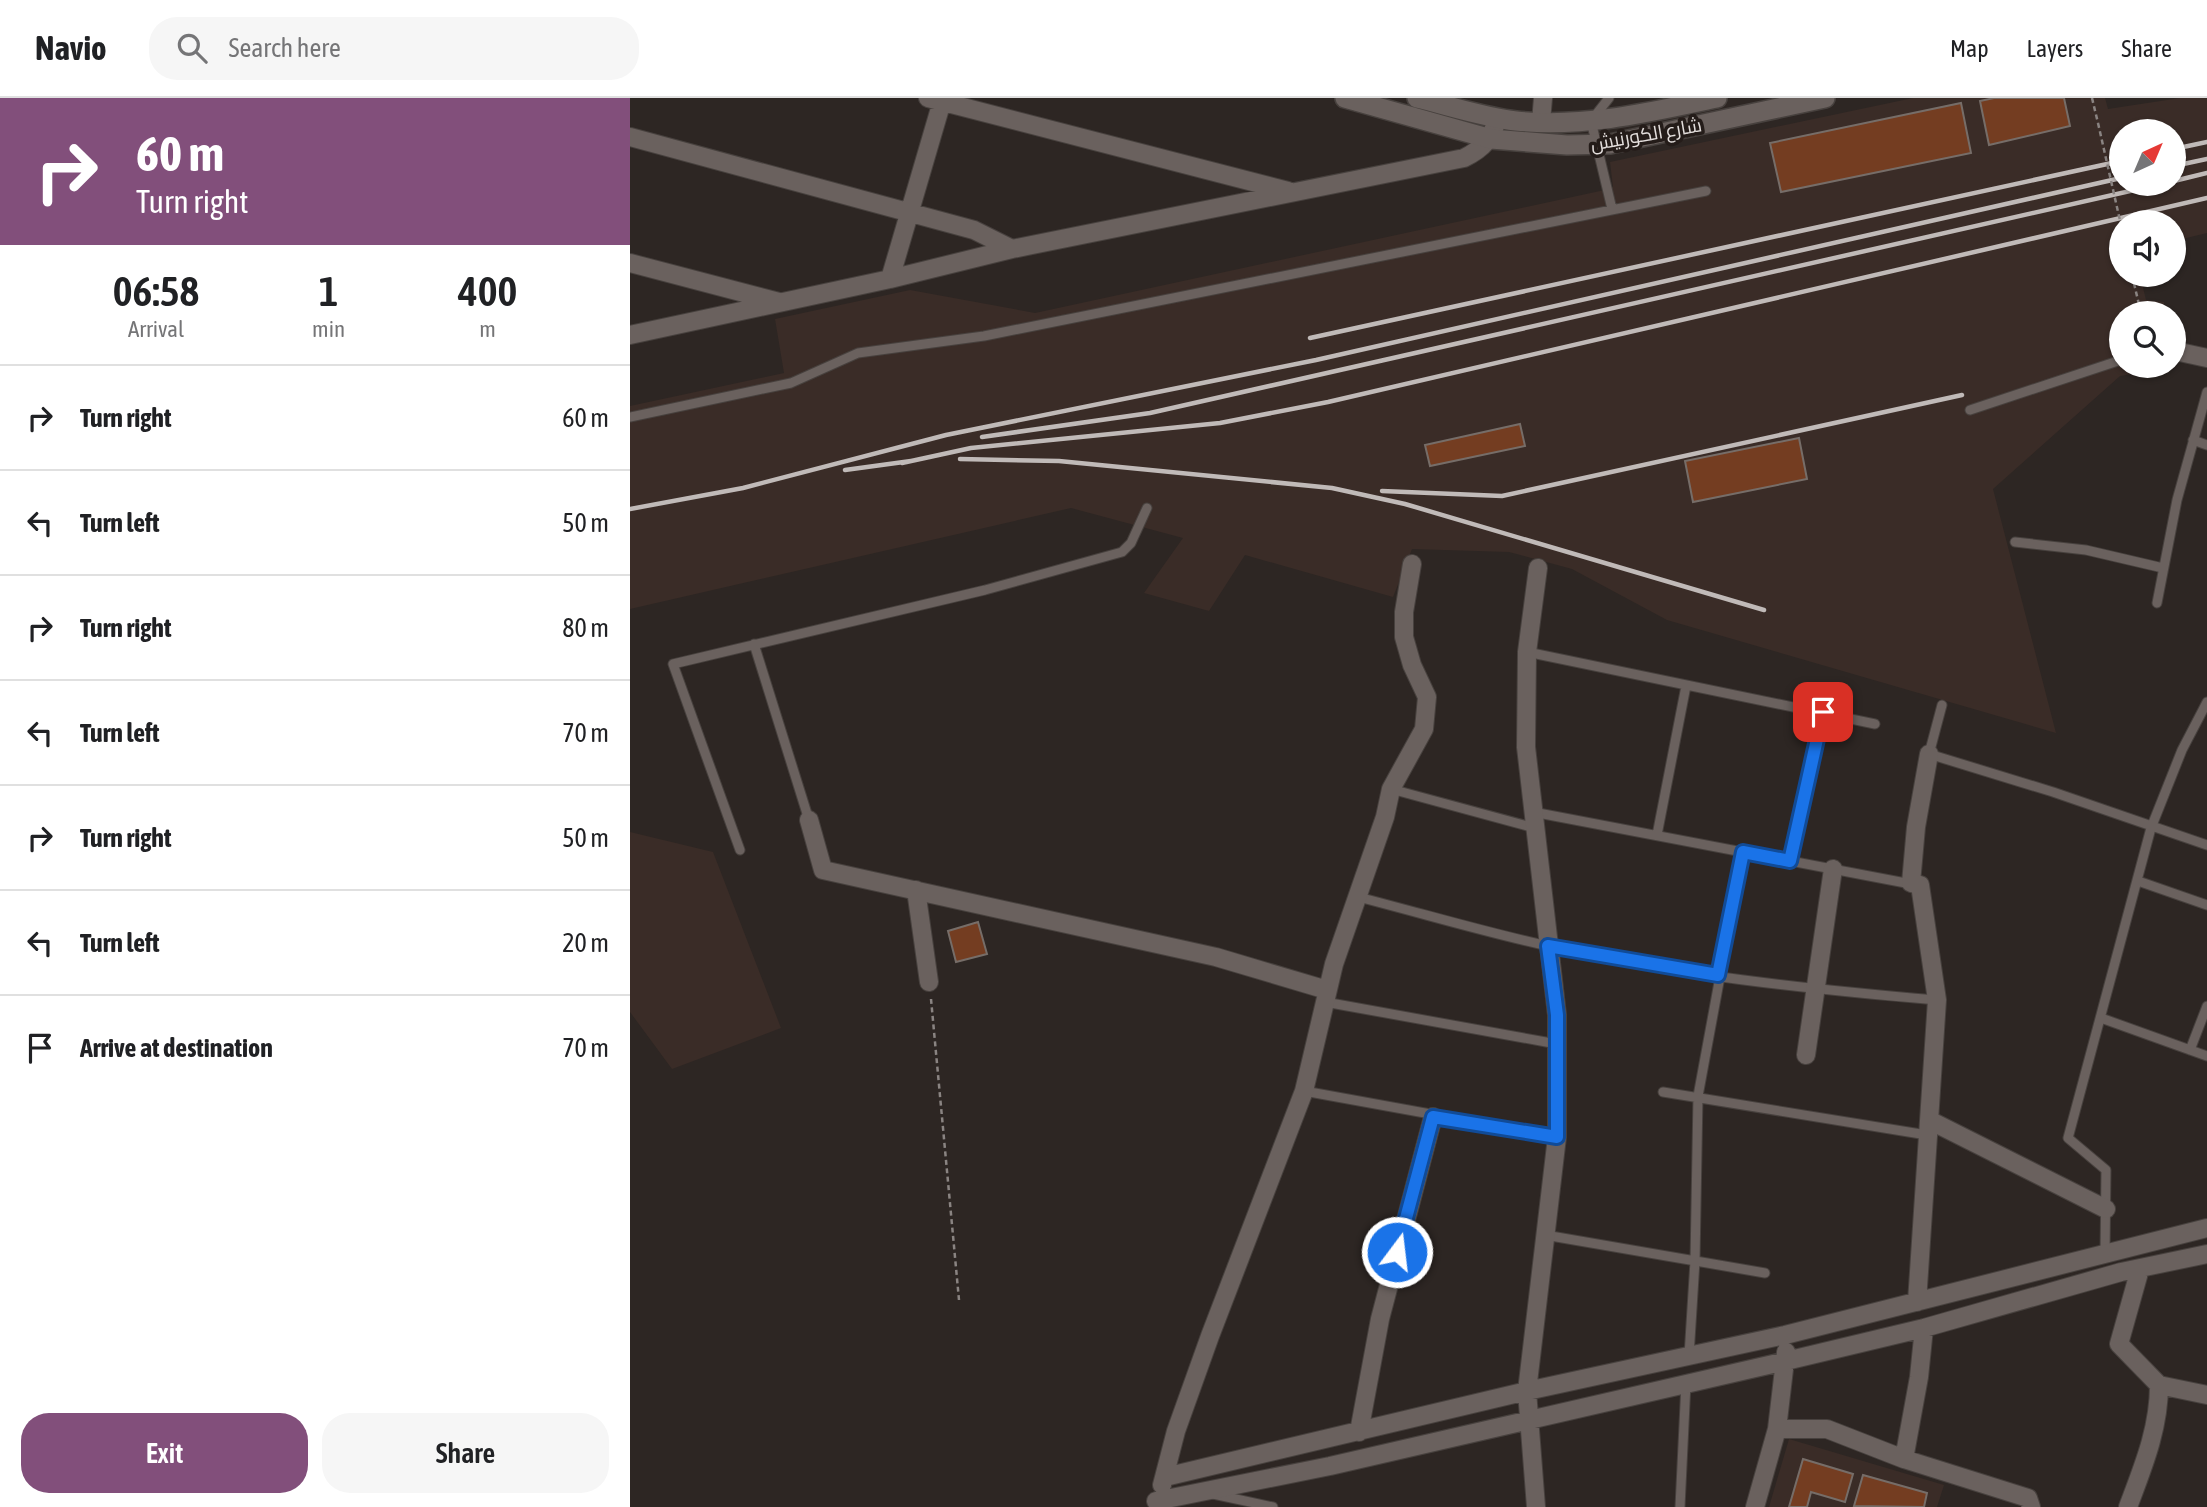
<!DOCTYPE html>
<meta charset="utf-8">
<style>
:root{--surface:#fff;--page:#f6f6f6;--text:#202124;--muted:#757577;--line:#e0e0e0;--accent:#824f7b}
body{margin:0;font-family:"Asap Condensed",Cairo,sans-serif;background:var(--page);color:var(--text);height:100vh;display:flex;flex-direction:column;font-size:26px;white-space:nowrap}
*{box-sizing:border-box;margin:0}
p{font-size:23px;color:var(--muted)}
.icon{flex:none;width:38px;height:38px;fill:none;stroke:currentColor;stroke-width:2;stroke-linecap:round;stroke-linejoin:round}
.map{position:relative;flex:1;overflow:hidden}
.side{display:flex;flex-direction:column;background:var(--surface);width:630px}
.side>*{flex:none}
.top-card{background:#824f7b;color:#fff;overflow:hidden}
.needle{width:46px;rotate:44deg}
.controls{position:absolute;left:1479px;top:21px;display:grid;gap:14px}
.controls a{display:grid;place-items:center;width:77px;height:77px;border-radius:50%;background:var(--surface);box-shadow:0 2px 5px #0004;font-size:35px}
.pin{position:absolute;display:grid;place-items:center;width:60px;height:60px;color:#fff;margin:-30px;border-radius:14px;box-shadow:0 4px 10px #0006}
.me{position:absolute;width:77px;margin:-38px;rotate:15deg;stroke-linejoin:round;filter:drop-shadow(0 0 5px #0008)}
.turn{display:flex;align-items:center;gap:24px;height:147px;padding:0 21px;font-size:32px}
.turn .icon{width:91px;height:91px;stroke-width:2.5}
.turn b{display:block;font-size:49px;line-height:60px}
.eta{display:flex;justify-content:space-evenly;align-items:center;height:119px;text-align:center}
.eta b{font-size:42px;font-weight:600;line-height:49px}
.action{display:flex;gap:14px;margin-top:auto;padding:14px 21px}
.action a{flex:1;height:80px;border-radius:28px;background:var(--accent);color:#fff;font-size:28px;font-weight:600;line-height:80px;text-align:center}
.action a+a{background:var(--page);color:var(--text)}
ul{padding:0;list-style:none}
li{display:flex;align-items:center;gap:21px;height:105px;padding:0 21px;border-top:2px solid var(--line)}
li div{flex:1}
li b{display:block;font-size:26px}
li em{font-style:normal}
header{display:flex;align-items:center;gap:42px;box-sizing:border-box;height:98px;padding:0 35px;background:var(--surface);border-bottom:2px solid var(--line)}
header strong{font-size:33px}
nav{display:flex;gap:38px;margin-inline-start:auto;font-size:24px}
.search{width:490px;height:63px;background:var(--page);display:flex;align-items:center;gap:18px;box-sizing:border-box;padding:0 24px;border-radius:28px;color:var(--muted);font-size:26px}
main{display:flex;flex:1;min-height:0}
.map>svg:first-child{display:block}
.built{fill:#3a2c27;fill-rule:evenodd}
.building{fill:#743d21;stroke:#766d68;stroke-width:2}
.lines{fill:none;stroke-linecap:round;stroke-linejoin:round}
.service-casing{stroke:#47413e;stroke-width:11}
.minor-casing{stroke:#47413e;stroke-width:20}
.tertiary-casing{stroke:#47413e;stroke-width:22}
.path{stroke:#8a8482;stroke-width:2.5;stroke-dasharray:5 3.5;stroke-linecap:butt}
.service{stroke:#6a615e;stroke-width:9}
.minor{stroke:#6a615e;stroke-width:18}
.tertiary{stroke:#6a615e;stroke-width:19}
.rail{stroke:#c0bab8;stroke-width:4.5}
.path-bridge{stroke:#8a8482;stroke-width:2.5;stroke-dasharray:5 3.5;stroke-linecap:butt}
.route-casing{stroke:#114b97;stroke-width:18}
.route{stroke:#1a73e8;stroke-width:12}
.labels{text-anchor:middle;stroke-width:7;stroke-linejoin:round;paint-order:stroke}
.street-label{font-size:19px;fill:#e4dfdd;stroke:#241c19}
</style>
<header>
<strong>Navio</strong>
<div class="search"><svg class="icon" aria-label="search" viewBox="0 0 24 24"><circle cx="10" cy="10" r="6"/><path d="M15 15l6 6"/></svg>Search here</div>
<nav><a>Map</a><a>Layers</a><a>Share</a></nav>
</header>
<main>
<section class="side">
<div class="top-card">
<div class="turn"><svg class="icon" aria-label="right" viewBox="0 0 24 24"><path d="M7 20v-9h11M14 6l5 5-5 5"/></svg><div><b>60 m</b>Turn right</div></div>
</div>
<div class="eta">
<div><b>06:58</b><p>Arrival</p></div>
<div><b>1</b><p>min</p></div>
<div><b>400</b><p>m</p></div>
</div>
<ul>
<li><svg class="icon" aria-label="right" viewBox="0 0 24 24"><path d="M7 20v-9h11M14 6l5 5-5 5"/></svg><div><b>Turn right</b></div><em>60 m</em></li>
<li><svg class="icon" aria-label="left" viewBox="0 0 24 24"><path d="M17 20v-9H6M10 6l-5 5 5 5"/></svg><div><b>Turn left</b></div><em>50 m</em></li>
<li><svg class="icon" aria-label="right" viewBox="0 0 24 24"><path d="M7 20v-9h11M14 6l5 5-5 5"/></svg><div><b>Turn right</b></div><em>80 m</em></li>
<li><svg class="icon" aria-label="left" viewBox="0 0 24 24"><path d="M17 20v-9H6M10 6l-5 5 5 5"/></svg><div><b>Turn left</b></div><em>70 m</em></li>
<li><svg class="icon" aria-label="right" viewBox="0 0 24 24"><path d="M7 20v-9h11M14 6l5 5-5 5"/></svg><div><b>Turn right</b></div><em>50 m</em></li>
<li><svg class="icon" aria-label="left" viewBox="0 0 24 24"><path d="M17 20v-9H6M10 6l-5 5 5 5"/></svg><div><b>Turn left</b></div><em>20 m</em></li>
<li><svg class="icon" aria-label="arrive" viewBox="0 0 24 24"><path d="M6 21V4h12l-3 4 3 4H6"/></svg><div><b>Arrive at destination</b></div><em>70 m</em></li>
</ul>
<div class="action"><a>Exit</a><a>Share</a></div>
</section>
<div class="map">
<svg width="1577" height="1409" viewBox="0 0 1577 1409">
<rect width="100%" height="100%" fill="#2d2623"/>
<path class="built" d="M1283 0H1475L1478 11 1550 0H1577V135L1544 143V124H1491V177H1510L1516 202 1534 204V215H1491V268H1533L1534 271 1490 278 1363 391 1426 635 1037 522 942 471 879 454 782 451 763 499 615 457 579 513 514 495 553 440 441 410 0 511V308L154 275 145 221 280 192 405 215 970 93 983 89 980 64ZM1491 33H1544V86H1491Z
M0 734 83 754 151 930 42 971 0 914Z
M1159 1341 1314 1387 1307 1409H1139Z"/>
<path class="building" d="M1364 0H1434L1440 28 1359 47 1350 3Z
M1331 5 1341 55 1151 94 1140 45Z
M890 326 895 348 800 368 795 347Z
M1169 340 1177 381 1063 404 1055 363Z
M348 824 357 856 326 864 318 833Z
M1173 1361 1223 1376 1215 1404 1181 1394 1177 1409H1159Z
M1233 1377 1297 1395 1294 1409 1224 1408Z"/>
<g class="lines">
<defs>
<path id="service" d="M979 0 961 23 982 111
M1340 312 1491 262
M0 319 161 285 228 255 354 238 1076 93
M1563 342 1577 347
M1385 444 1456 452 1533 470
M1527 505 1547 402 1577 294
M124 546 179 722
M897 554 1245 626
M1312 607 1299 656 1423 694 1577 747
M761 691 905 730
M903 714 1281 786
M1027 737 1056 588
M110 752 43 566 355 492 492 454 501 445 517 410
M1160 763 1193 614
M1508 783 1577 807
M728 799C791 815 854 834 918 848 1046 877 1177 891 1307 902
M695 904 927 946
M1471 920 1577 958
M1560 952 1577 908
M674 993 927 1039
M1033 994 1297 1037
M915 1137 1135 1175
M1475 1155 1476 1072 1438 1040 1521 730 1552 652 1577 604
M1059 1258 1065 1163 1068 998 1113 754
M583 1396 643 1409
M1050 1409 1056 1285"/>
<path id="minor" d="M298 0 658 93
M911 24 913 0
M0 39 344 132 382 151
M0 165 149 204
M260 181 313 0
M0 237 260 181 382 151 834 60C854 50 861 41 868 20
M1545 253 1577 260
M179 722 193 772 586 859 697 892
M286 792 299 884
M1176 957 1203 771
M1301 1023 1476 1111
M1287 1204 1307 902 1290 787 1281 785 1286 729 1299 656
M1529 1287 1577 1297
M1147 1331H1197L1274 1361 1289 1279 1294 1230
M729 1334 750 1221 803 1019
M1274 1361 1398 1400 1401 1409
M535 1379 897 1293 1155 1237 1577 1130
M532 1387 546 1333 580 1238 674 993 704 866 755 719 761 691 794 631 797 599 782 567 774 539V514L782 466
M526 1403 700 1368 1156 1263 1294 1230 1491 1174 1577 1156
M906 1409 897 1293 927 1039V917L896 649 897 554 908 470
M1125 1409 1147 1331 1156 1254
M1498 1409C1513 1369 1529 1331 1529 1287L1489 1246 1510 1171"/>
<path id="tertiary" d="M715 0 861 41 937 47 980 46 1195 0
M787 0C820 8 853 19 886 23 955 30 1021 14 1087 0"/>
</defs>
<use href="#service" class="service-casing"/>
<use href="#minor" class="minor-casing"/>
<use href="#tertiary" class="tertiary-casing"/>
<path class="path" d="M1462 0 1468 25
M1502 177 1511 215
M301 901 329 1202"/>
<use href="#service" class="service"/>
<use href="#minor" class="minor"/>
<use href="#tertiary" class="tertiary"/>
<path class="rail" d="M1544 51 1577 44
M1544 68 1577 61
M1544 83 1577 75
M680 240 1491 63
M352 339 520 315 1531 86
M330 361 429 363 702 390 775 406 1134 512
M272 365 341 350 590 325 698 304 1577 100
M215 372 281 363
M752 393 872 398 1332 297
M0 411 113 390 316 337 686 262 1491 80"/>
<path class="path-bridge" d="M1468 25 1491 127"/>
</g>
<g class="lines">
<defs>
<path id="route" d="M767 1154 803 1019 927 1039V917L918 848 1088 877 1113 754 1160 763 1193 614"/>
</defs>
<use href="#route" class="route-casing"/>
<use href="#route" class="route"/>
</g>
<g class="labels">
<g class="street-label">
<text transform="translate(1016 36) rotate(-10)" y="7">شارع الكورنيش</text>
</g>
</g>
</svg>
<div class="controls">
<a><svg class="needle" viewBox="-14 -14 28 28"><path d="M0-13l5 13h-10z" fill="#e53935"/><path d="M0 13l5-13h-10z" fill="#757577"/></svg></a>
<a><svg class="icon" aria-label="sound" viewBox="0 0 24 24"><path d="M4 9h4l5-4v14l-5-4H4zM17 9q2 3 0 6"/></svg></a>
<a><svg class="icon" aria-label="search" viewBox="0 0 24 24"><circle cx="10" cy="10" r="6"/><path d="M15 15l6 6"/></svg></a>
</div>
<div class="pin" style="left:1193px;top:614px;background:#d93025"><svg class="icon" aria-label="arrive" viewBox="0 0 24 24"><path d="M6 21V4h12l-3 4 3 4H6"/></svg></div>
<svg class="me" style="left:767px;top:1154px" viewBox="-20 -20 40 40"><circle r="17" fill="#1a73e8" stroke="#fff" stroke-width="3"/><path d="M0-11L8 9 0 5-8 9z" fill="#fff"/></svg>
</div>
</main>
